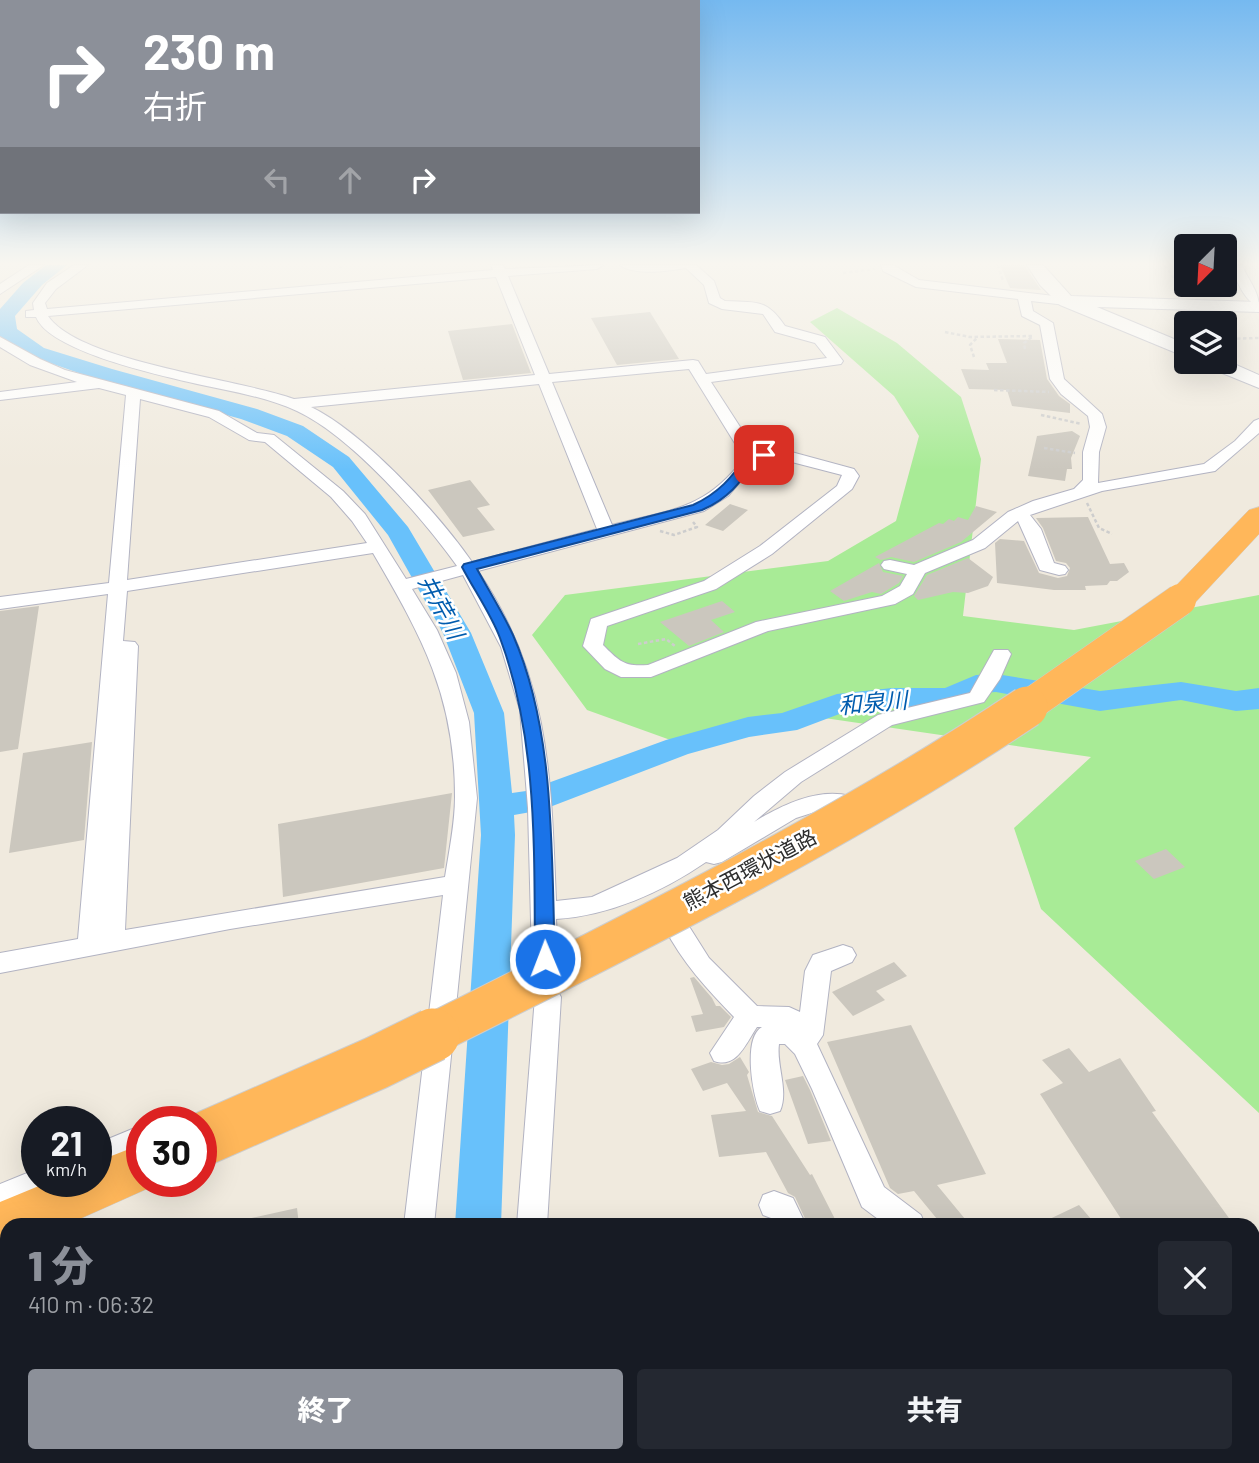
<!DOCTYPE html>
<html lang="ja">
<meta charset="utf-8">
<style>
:root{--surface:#171b24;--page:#242831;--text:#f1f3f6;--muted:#9ea1a6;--accent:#8c9099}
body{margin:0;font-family:Barlow,"Noto Sans JP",sans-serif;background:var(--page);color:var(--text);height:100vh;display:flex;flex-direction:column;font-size:26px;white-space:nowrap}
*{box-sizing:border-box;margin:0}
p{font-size:23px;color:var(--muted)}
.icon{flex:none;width:38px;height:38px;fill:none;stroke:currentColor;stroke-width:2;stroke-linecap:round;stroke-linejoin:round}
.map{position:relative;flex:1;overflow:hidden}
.details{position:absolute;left:0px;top:1218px;width:1260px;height:245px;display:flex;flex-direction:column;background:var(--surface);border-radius:21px 21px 0 0;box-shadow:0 7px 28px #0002}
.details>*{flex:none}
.top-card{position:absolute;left:0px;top:0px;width:700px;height:214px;box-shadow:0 7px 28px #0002;background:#8c9099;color:#fff;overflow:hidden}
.needle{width:46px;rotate:204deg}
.tools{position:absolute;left:1174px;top:234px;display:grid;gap:14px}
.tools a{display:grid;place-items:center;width:63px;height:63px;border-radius:7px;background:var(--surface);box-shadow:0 7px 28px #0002;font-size:35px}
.speed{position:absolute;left:21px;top:1106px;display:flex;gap:14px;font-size:35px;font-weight:700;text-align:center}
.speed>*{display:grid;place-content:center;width:91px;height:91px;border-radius:50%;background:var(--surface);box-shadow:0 7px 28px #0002;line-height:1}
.speed small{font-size:18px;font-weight:400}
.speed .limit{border:10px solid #d22;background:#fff;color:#111}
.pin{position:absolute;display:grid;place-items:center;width:60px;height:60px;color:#fff;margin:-30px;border-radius:14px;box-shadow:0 4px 10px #0006}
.me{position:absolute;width:77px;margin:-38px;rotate:359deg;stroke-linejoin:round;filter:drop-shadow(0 0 5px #0008)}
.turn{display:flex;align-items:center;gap:24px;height:147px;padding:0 28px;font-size:32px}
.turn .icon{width:91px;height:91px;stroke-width:2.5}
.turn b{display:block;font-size:49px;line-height:60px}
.lanes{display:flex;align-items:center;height:66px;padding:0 28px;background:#0003;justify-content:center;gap:35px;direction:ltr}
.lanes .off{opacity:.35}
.round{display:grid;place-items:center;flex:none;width:74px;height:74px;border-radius:7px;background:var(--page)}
.summary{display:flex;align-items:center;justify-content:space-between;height:119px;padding:0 28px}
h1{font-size:42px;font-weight:800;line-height:52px;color:var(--accent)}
.primary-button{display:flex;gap:14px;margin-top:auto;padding:14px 28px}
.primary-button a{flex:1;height:80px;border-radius:7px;background:var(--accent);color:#fff;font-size:28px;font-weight:800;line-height:80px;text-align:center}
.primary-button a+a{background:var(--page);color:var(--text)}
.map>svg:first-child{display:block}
.green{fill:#a8eb96}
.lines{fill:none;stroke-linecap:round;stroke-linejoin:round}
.river{fill:#68c1fb;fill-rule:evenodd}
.building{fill:#cbc7be}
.street-casing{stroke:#b2b3c2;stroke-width:2}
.secondary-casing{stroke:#b2b3c2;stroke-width:2}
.highway-casing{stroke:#cdcdcd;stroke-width:1}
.path{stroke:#cdcdcd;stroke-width:2.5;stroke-dasharray:3.5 2.5;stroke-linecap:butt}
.street{fill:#fff;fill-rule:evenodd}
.secondary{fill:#fff;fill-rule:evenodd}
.highway{fill:#ffb75a;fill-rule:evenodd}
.highway-bridge-far2-casing{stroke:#cdcdcd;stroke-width:33;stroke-linecap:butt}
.highway-bridge-far1-casing{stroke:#cdcdcd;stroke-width:43;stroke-linecap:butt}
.highway-bridge-casing{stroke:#cdcdcd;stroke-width:55;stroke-linecap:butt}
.highway-bridge-far2{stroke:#ffb75a;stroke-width:32}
.highway-bridge-far1{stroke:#ffb75a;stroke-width:41}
.highway-bridge{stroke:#ffb75a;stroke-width:53}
.route{fill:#1a73e8;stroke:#114b97;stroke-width:2}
.labels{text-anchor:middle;stroke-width:5;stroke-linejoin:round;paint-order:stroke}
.street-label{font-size:21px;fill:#2d2d2d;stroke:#fff}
.water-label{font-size:23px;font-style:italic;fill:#005cae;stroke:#fff}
</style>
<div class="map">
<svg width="1259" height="1463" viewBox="0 0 1259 1463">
<rect width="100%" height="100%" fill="#f0eade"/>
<path class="green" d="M837 308 897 343 961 397 981 459 963 616 1074 630 1259 595V1113L1041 909 1014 828 1091 757 790 713 676 742 587 710 532 635 565 595 828 561 896 521 919 436 894 396 810 322Z"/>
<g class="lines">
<path class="river" d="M67 265 42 285 15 316 17 329 44 348 112 369 257 409 303 426 349 457 408 527 471 633 504 713 512 793 526 791 666 740 748 717 782 713 837 694 892 688H945L976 675 996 674 1100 691 1181 682 1236 691 1259 688V709L1236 711 1181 700 1100 711 996 692 982 693 951 706 892 708 842 713 797 730 749 737 688 754 542 810 514 815 515 835 501 1225H455L481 835 474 713 443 633 388 535 333 467 287 436 241 419 96 379 30 356 0 336V309L23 283 46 265Z
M450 1456H502L501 1463H449Z"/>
</g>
<path class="building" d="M1000 265H1024L1041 290 1010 288Z
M650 312 679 359 617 365 591 318Z
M512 324 531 373 463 380 448 331Z
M998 339 1040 340 1047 379 1059 396 1070 404V413L1012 406 1007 390 969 389 961 369 989 370 986 363H1007Z
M1072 431 1080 436 1071 458 1072 469H1067L1065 481 1028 476 1037 436Z
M470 480 490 505 477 508 495 530 463 537 428 490Z
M730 504 748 510 723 531 705 525Z
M976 506 997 512 961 542 914 562 891 557 881 560 875 557 939 523 943 524 949 519 954 521 958 517 968 520Z
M1088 517 1110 564 1124 563 1129 572 1117 581H1110L1107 585 1085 586 1086 590H1054L997 583 995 543 1000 539 1024 541 1039 573 1058 578 1067 576 1070 568 1066 563 1056 561 1043 528 1036 518Z
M968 558 993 577 988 586 968 593 953 592 918 600 914 596 927 575Z
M879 563 883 572 903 576 899 583 881 594 872 592 844 601 830 591Z
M722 601 735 612 711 620 724 632 689 646 660 622Z
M39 606 18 749 0 752V611Z
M92 742 84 840 9 853 23 753Z
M452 793 444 868 283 897 278 824Z
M1166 849 1185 867 1154 879 1135 861Z
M894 962 907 976 876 991 885 1000 853 1016 832 992Z
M694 977 712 998 716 1006H720L731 1017 724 1027 696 1032 691 1016 703 1014 690 978Z
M911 1025 986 1174 937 1185 970 1225H942L914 1191 898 1194 890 1188 827 1042Z
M1069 1048 1089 1072 1120 1058 1156 1111 1152 1112 1234 1225H1125L1040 1094 1063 1083 1042 1060Z
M740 1057 749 1072 747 1075 758 1112 772 1116 810 1175 812 1174 838 1225H808L795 1197 788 1193 766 1152 719 1157 711 1115 746 1111 727 1083 703 1091 691 1069 711 1062 722 1065 729 1064Z
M803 1076 810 1090 831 1141 808 1144 785 1080Z
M1079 1205 1091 1219 1078 1225H1037Z
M297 1208 299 1225H247V1219Z"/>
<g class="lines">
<defs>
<path id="street" d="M29 265H44L0 294V284Z
M74 265H88L56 289 45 303 47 309 493 270 491 265H503L505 269 603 265 597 269 508 276 549 374 693 360 698 361 706 374 827 358 815 343 775 332 763 314 722 309 709 303 704 285 686 268C667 271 635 276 620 265H696L714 281 720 298 725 301C757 303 766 298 785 326L825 337 843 361 841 364 711 382 757 453 784 450 854 469 859 476 852 489 772 554 716 589 607 626 603 645C619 661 624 667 648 665L756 622 882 596 900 586 907 574 884 569 881 565 884 561 890 560 914 565 973 540 1008 512 1033 501 1074 489 1083 480V452L1090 427 1088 416 1061 394 1050 379 1040 325 1022 316 1018 299 916 287 883 271 881 265H893L919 280 1071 298 1072 301 1066 305 1031 301 1033 311 1053 323 1064 379 1102 414 1106 427 1099 452 1098 483 1204 464 1235 441 1254 421 1259 419V433L1215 471 1102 491 1030 515 1041 529 1054 563 1065 566 1068 570 1065 574 1059 575 1040 570 1018 521 985 548 925 573 913 594 895 604 768 631 651 677H621L605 669 583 646 591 619 704 581 760 546 837 486 842 475 784 460 757 462 728 496 704 511 478 571C550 677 551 777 556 901L592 897 677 858 718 830 754 796 785 772 878 715 970 693 994 650H1008L1011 654 1000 679 984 702 892 725 801 782 754 822C780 806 818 787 850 796L853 801 850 806 821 810 796 818 722 862 714 864 706 862C662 892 609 916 556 919L558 959 554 966 545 969 536 966 532 959 528 808 520 710 501 647 463 575 412 589 437 630 456 673 469 722 477 798 434 1225H404L443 895 230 929 0 973V953L78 939 108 594 0 609V597L109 583 126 395 99 388 0 400V392L77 382 30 365 0 347V337L40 359 65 370 219 411 257 433 274 435 343 491 365 514 406 579 457 566C422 517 351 436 297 411 262 395 222 390 184 381 151 373 49 350 36 317H26V311L34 310 33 303 47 283ZM496 277 535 375 294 399C240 379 79 362 48 316ZM689 369 744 458C705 510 672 509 612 525L552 382ZM539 384 597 529 472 562C438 513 363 432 311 407ZM140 399 209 417 249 440 265 442 331 497 352 521 367 543 127 580ZM373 553C422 637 455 696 455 797 455 823 449 851 445 877L125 930 138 646 135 642 123 641 127 591Z
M1230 265H1242C1248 280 1259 291 1259 307 1244 301 1236 279 1230 265Z
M676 918 685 920 709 958 757 1006 789 1007 800 1012 805 971 813 955 843 945 852 948 856 955 852 962 831 971 823 1035 817 1044 884 1187 921 1215 925 1225H886L862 1207 812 1089 795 1054 785 1044H779C776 1065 789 1091 780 1111L770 1114 760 1111C752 1094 743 1037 762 1027H757C746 1043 737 1069 714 1061L710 1053 734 1017C706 988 683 963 664 927L667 920Z
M548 987 557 990 561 997 547 1225H517L535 997 539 990Z
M142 1125V1152L96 1171V1144Z
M37 1169V1181H55L50 1190 0 1212V1184Z
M774 1191 793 1198 806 1225H775L771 1218 763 1215 759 1205 763 1195Z
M1259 1323V1355L1253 1356V1324Z
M401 1456H435L436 1463H400Z
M518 1456H552L554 1463H518Z
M763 1456H803L801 1463H760Z
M1208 1456H1246L1249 1463H1210Z"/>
<path id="secondary" d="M1027 265H1043L1071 296 1259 302V312L1097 307 1186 344V357L1060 305 1040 285Z
M1225 360 1259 375V388L1205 366 1202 362Z"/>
<path id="highway" d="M1259 507V534L1191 607 1180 610 1169 607 1164 600 1169 593 1249 510Z
M142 1144V1181H161L160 1183 66 1225H7V1250L0 1247V1202L51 1181H96V1162Z"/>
</defs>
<use href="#street" class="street-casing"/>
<use href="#secondary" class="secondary-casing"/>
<use href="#highway" class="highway-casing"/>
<path class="path" d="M340 265 341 270
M998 265 1003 281
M1165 265 1183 292
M843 273 875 269
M945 332 970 337 1033 336
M1225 339 1259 338
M1025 349 1024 343 1032 337
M974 357 970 345 977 338
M994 390 1049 392
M1041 415 1082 424
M1044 448 1075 453
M1087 503 1099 528 1112 534
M660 531 674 535 697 527 693 522
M638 644 666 639 675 646"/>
<use href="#street" class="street"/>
<use href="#secondary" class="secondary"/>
<use href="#highway" class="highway"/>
<defs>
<path id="highway-bridge-far2" d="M1024 709 1180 600"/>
<path id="highway-bridge-far1" d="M429 1036C632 934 838 833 1027 707"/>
<path id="highway-bridge" d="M201 1140 376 1063 433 1035"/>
</defs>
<use href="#highway-bridge-far2" class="highway-bridge-far2-casing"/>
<use href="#highway-bridge-far1" class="highway-bridge-far1-casing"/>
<use href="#highway-bridge" class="highway-bridge-casing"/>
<use href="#highway-bridge-far2" class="highway-bridge-far2"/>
<use href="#highway-bridge-far1" class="highway-bridge-far1"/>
<use href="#highway-bridge" class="highway-bridge"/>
</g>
<linearGradient id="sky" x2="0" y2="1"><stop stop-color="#75b9f0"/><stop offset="0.56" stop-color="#f8f6f0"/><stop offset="1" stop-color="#f8f6f0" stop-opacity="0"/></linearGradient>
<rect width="1259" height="470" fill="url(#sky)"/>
<path class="route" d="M764 451 768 452V457L756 460C740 483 728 499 702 510L477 569C489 591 503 613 513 635 556 733 551 854 555 959L552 964 545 966 538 964 535 959C534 851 538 740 500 638 491 614 474 590 462 567L464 564 693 505C719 493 731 478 748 455Z"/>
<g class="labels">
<g class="street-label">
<text transform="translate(750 870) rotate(-28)" y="7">熊本西環状道路</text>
</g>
<g class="water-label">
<text transform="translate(441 607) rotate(62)" y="8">井芹川</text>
<text transform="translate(873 703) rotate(-5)" y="8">和泉川</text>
</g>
</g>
</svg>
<div class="tools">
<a><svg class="needle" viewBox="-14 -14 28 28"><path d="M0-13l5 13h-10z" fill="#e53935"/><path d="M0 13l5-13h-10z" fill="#9ea1a6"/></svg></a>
<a><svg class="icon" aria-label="layers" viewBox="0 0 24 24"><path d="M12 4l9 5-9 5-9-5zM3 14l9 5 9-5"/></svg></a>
</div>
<div class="speed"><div>21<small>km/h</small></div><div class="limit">30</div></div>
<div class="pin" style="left:764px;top:455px;background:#d93025"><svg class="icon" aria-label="arrive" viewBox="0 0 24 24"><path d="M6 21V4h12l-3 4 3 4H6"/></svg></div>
<svg class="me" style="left:545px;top:959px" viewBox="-20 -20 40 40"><circle r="17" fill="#1a73e8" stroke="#fff" stroke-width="3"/><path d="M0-11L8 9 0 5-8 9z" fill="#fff"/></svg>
<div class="top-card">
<div class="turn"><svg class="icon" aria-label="right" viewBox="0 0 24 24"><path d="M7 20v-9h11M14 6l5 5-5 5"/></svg><div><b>230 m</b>右折</div></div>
<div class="lanes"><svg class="icon off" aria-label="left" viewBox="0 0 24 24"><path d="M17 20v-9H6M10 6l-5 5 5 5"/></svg><svg class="icon off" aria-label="ahead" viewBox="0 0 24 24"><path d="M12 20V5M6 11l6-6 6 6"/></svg><svg class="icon" aria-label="right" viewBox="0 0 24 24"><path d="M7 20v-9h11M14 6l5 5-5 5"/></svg></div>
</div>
<section class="details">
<div class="summary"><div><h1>1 分</h1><p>410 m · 06:32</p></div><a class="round"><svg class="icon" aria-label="close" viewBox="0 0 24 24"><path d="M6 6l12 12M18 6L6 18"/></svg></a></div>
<div class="primary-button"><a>終了</a><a>共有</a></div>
</section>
</div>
